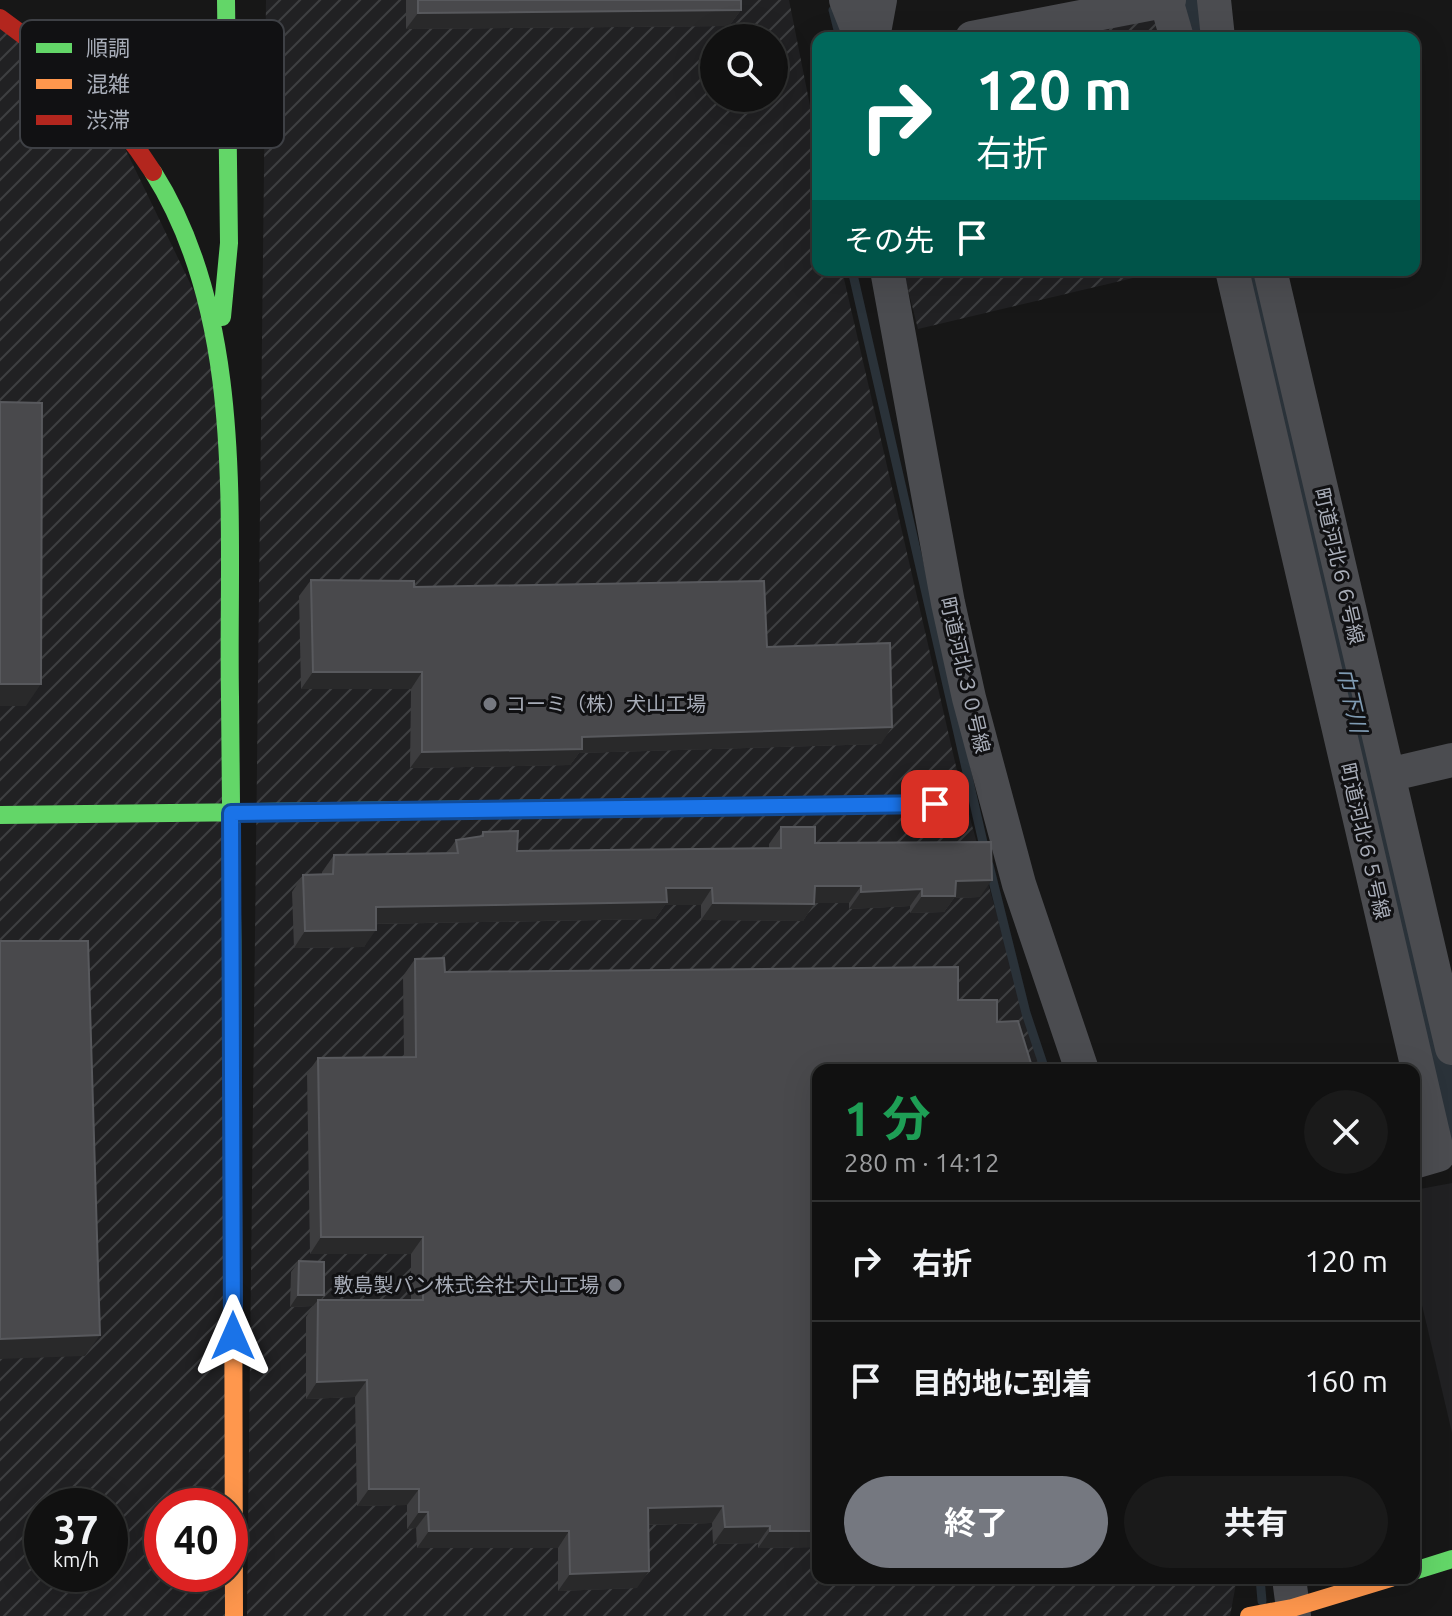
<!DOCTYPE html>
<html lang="ja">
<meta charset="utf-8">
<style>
:root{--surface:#111;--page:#1a1a1a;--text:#f1f3f6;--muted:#9c9d9f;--line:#303131;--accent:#757880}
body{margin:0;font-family:Ubuntu,"Noto Sans JP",sans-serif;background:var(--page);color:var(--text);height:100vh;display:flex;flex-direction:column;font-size:30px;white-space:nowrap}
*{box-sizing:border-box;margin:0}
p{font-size:26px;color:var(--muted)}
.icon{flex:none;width:44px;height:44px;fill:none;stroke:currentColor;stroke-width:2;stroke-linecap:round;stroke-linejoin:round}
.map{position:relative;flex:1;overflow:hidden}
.panel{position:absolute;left:812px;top:1064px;width:608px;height:520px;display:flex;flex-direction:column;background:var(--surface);border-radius:16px;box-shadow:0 8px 32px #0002,0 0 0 2px var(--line)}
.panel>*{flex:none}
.guide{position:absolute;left:812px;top:32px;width:608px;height:244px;border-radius:16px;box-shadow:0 8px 32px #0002,0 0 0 2px var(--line);background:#00695c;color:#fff;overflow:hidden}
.fabs{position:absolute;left:700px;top:24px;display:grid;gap:16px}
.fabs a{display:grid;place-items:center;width:88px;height:88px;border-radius:50%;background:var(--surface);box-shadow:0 8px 32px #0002,0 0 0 2px var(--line);font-size:40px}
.speed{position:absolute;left:24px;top:1488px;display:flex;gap:16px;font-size:40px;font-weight:700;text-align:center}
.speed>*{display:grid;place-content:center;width:104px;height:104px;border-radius:50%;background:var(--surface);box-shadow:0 8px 32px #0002,0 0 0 2px var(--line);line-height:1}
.speed small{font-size:20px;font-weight:400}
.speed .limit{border:12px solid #d22;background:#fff;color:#111}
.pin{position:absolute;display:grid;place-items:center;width:68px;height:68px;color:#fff;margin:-34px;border-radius:16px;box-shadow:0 4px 12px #0006}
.me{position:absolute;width:88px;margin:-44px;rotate:0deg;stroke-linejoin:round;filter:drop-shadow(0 0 6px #0008)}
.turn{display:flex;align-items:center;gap:28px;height:168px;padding:0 32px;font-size:36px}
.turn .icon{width:104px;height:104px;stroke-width:2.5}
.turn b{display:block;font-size:56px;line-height:68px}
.then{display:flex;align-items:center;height:76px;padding:0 32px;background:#0003;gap:16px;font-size:30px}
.round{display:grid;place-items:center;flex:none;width:84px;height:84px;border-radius:42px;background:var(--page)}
.head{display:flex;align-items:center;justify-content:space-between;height:136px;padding:0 32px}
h1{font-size:48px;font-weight:700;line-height:60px;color:#1e9e55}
.cta{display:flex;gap:16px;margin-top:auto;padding:16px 32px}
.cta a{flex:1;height:92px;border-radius:48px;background:var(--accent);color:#fff;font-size:32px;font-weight:700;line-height:92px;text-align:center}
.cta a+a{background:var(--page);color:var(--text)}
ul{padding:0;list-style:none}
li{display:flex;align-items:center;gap:24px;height:120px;padding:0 32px;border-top:2px solid var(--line)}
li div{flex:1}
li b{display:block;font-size:30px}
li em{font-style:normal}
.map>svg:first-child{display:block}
.built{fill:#212123}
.industrial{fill:url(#industrial-furrows);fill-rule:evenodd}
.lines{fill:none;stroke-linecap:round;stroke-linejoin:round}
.stream{stroke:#2a3239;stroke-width:9}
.river{stroke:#2a3239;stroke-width:54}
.street{stroke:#4b4c50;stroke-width:34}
.fast{stroke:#63d668;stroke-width:18}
.slow{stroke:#ff974d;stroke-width:18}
.jam{stroke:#b3261e;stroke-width:18}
.wall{fill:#3d3d3f}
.shaded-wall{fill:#29292a}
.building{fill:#49494c;stroke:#58595d;stroke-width:2}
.route-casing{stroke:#114b97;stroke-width:20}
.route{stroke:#1a73e8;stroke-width:14}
.poi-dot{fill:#757880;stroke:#111113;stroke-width:3}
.labels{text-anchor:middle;stroke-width:6;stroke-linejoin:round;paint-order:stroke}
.street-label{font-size:20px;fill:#a8adb8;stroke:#111113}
.poi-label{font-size:20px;fill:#a8adb8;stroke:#111113;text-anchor:start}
.water-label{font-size:22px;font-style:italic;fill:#7f9bb3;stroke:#111113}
.key{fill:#111113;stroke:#3e4045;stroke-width:2}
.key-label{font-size:22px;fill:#a8adb8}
</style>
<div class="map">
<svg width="1452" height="1616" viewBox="0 0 1452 1616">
<defs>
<pattern id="industrial-furrows" width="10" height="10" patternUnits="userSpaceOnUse" patternTransform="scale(2)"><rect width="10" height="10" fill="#212123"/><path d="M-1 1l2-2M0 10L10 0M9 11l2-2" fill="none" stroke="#3e3f41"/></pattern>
</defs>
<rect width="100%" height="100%" fill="#171717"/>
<path class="built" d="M1452 1183V1433L1414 1271V1190Z"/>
<path class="industrial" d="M266 0H789L818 146V270H842L958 775 1040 1070H818V1578H1237L1230 1616H247ZM714 38H774V98H714Z
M1156 12 1164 38H1022Z
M0 18 106 109 219 343 234 1616H0ZM42 1506H110V1574H42ZM162 1506H230V1574H162Z
M903 270H1167L918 329Z"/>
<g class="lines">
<path class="stream" d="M833 10 840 38
M852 270 985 851
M989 865 1026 1013 1045 1070
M1260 1578 1262 1601"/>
<path class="river" d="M1189 0 1198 38
M1251 270 1452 1131"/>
<path class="street" d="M846 0 861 38
M1166 0 1177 38
M1214 0 1218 38
M873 38 880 0
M972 38 1169 0
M887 270 948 603 969 698 1019 884 1082 1070
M1232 270 1438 1155 1414 1162
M1270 270 1452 1048
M1388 775 1452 760
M1289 1578 1294 1616"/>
<path class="fast" d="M153 172C248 322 227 526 230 697 232 859 233 1020 233 1182
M222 317 229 243 226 0
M0 815 600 808
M1414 1571 1452 1559"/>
<path class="slow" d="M233 1182 234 1616
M1249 1616 1292 1608 1391 1578"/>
<path class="jam" d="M0 18C60 61 113 109 153 172
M600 808 935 804"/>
</g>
<path class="wall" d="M406 0H741V10L729 26 406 29Z
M311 580 414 587 767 647 881 744 579 753 570 765 410 768 411 689H301L299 596Z
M781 827 815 843 980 897 954 898 944 912 910 913V906L849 909V903H814L803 921 701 920V905H665L655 919 376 924 364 947 294 948 292 892 303 875H322V872L334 855 447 853 456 840 479 837 483 832 517 851 769 849V844Z
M415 959 445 972 818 1070V1547L758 1548V1543L713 1544 712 1523 648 1525 637 1588 558 1591V1548H417L416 1528 407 1529V1505L357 1506 355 1397 306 1399V1317L313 1306 290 1307 291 1272 299 1261 320 1300H411V1254H310L307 1074 318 1058 404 1057 403 976Z"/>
<path class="shaded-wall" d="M741 10 729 26 406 29 418 13Z
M313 672H422L411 689H301Z
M0 684H41L26 706H0Z
M892 727 881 744 579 753 570 765 410 768 422 752 582 737Z
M992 880 980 897 954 898 944 912 910 913 922 896 956 881Z
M815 886H861L849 903H803Z
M666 888H712L701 905H665L655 919 364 924 376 907Z
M922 889 910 906 849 909 861 892Z
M713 903 814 904 803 921 701 920Z
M376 930 364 947 294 948 305 931Z
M321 1237H423L411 1254H310Z
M298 1295H324L318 1304V1300L313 1306 290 1307Z
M100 1335 85 1356 0 1359V1339Z
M367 1380 355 1397 306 1399 317 1382Z
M369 1489H419L407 1505 357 1506Z
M723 1506 712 1523 636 1525 648 1508Z
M419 1512H428L416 1528 407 1529Z
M770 1526 758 1543 713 1544 725 1527Z
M429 1531H569L558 1548H417Z
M770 1531H818V1547L758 1548Z
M649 1571 637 1588 558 1591 570 1574Z"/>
<path class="building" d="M418 0H741V10L418 13Z
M0 402 42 403 41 684H0Z
M311 580 414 581V587L764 581 767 647 890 643 892 727 582 737V749L422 752V672H313Z
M781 827H815V843L991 842 992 880 956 881 955 896H922V889L861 892V886H815L814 904 713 903 712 888H666L667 902 376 907V930L305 931 303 875 333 874 334 855 458 853 456 840 483 836V832L518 831 517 851 781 848Z
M0 941H88L100 1335 0 1339Z
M444 958 445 972 958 967V1000H997V1022L1018 1021 1033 1070H818V1531H770V1526L725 1527 723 1506 648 1508 649 1571 570 1574 569 1531H429L428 1512H419V1489H369L367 1380 317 1382 318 1300H423V1237H321L318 1058 416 1057 415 959Z
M299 1261 324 1262V1295H298Z"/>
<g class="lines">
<defs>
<path id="route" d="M233 1336 231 813 935 804"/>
</defs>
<use href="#route" class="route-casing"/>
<use href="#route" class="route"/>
</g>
<g class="poi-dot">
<circle cx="490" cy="704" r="8"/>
<circle cx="615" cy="1285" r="8"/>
</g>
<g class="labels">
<g class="street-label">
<text transform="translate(1339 566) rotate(77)" y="7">町道河北６６号線</text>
<text transform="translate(965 675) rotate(77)" y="7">町道河北３０号線</text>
<text transform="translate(1365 841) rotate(77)" y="7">町道河北６５号線</text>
</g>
<g class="poi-label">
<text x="506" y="711">コーミ（株）犬山工場</text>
<text x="599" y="1292" text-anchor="end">敷島製パン株式会社 犬山工場</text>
</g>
<g class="water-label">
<text transform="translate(1352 700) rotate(77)" y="8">巾下川</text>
</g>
</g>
<rect x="20" y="20" width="264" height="128" rx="12" class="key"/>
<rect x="36" y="43" width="36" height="10" fill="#63d668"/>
<rect x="36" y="79" width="36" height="10" fill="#ff974d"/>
<rect x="36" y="115" width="36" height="10" fill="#b3261e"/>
<g class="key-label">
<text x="86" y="56">順調</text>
<text x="86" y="92">混雑</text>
<text x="86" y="128">渋滞</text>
</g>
</svg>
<div class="fabs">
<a><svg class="icon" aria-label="search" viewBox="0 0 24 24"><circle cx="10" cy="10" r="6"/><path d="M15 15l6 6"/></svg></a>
</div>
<div class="speed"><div>37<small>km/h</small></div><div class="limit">40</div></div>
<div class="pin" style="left:935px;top:804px;background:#d93025"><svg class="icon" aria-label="arrive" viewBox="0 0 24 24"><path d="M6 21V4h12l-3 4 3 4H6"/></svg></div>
<svg class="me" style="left:233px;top:1336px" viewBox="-20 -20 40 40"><path d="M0-17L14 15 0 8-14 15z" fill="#1a73e8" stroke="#fff" stroke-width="4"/></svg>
<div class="guide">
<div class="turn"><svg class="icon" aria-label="right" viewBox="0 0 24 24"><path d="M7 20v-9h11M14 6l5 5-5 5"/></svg><div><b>120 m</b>右折</div></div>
<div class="then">その先<svg class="icon" aria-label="arrive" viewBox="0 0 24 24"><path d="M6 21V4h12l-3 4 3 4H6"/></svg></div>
</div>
<section class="panel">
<div class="head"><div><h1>1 分</h1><p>280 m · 14:12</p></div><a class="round"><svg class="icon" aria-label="close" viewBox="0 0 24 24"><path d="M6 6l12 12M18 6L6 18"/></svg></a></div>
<ul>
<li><svg class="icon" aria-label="right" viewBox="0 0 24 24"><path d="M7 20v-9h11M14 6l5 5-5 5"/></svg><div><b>右折</b></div><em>120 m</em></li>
<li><svg class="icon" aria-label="arrive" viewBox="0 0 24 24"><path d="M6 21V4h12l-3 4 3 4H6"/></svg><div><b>目的地に到着</b></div><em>160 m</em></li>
</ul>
<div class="cta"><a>終了</a><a>共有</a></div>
</section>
</div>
